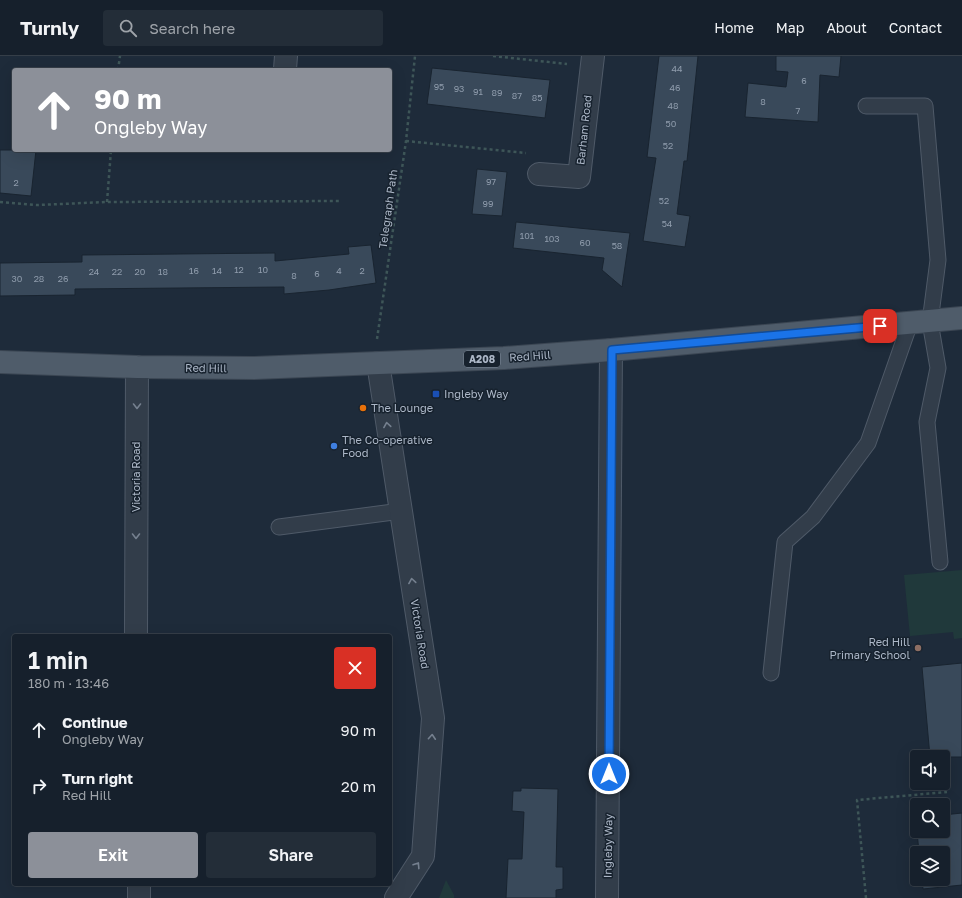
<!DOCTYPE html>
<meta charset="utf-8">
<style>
:root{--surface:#16202c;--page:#232d38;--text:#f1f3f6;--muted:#9ea3a9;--line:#353e48;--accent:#8c9099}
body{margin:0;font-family:"Golos Text",sans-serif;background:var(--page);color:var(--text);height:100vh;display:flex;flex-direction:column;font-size:15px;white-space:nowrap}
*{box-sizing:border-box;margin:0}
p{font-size:13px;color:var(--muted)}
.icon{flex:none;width:22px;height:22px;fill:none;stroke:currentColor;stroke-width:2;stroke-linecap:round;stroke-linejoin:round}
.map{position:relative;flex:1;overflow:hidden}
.drawer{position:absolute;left:12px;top:578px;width:380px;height:252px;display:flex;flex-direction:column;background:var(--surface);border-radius:4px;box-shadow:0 4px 16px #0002,0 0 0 1px var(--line)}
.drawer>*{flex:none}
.top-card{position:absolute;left:12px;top:12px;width:380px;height:84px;border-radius:4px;box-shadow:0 4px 16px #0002,0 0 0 1px var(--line);background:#8c9099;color:#fff;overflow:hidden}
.controls{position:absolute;left:910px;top:694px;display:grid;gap:8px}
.controls a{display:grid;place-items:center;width:40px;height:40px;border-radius:4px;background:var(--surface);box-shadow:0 4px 16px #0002,0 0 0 1px var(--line);font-size:20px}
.pin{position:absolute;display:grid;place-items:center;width:34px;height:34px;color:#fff;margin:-17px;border-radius:8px;box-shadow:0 2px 6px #0006}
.me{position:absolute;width:44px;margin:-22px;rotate:0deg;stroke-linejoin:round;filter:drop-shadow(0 0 3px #0008)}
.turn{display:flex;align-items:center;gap:14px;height:84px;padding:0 16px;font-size:18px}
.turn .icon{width:52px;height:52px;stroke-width:2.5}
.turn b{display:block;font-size:28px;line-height:34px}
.round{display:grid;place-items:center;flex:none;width:42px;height:42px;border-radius:4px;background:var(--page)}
.overview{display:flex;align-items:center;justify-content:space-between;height:68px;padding:0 16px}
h1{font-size:24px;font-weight:600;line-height:30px}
.action{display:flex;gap:8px;margin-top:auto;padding:8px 16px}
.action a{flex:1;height:46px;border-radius:4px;background:var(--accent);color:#fff;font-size:16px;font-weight:600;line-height:46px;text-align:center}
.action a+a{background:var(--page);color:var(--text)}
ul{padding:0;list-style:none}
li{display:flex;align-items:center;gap:12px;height:56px;padding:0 16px}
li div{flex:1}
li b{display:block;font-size:15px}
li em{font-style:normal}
header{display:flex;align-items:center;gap:24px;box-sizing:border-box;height:56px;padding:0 20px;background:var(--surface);border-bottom:1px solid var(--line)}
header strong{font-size:19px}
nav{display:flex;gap:22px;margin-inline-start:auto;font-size:14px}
.search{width:280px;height:36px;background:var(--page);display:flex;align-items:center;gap:10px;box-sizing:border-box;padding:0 14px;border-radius:4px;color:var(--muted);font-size:15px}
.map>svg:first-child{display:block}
.green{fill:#20393b}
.building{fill:#39495a;stroke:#192430}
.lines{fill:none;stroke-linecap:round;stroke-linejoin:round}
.lane-casing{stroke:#4f5a68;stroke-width:17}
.street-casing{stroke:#4f5a68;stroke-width:24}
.primary-casing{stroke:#3b4653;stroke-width:24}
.path{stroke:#3e5658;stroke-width:2.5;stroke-dasharray:3 3;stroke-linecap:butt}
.lane{stroke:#323d4a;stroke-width:15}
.street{stroke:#323d4a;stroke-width:22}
.primary{stroke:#4f5c6a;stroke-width:22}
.oneway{stroke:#75808f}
.route-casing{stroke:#114b97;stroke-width:10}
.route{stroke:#1a73e8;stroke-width:7}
.transit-dot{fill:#1a4fb4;stroke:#17222e;stroke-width:1.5}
.food-dot{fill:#e8710a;stroke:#17222e;stroke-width:1.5}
.shop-dot{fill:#3f7fe0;stroke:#17222e;stroke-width:1.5}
.education-dot{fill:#8d6e63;stroke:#17222e;stroke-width:1.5}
.labels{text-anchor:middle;stroke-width:3;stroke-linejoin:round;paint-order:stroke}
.number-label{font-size:9px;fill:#8f9cac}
.shield{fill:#17222e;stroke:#7f8a99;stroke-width:1}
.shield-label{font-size:10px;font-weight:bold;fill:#acb7c7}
.street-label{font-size:11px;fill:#acb7c7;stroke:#17222e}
.poi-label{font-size:11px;fill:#acb7c7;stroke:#17222e;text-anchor:start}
</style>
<header>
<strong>Turnly</strong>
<div class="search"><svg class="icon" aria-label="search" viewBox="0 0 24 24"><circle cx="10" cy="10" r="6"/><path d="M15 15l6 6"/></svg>Search here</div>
<nav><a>Home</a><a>Map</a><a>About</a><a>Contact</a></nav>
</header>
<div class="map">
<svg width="962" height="842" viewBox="0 0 962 842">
<rect width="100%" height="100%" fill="#1e2b3a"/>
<path class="green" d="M962 514V582L954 583 953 576 910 580 904 519Z
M446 824 454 839V842H439Z"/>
<path class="building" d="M659 0H698L687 105H684L677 158 690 160 685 191 643 185 656 102 647 101Z
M776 0H841L839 21 820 19 818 66 745 61 748 27 786 31 788 16 776 15Z
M432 12 550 24 545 62 427 48Z
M0 94H36L31 140 0 137Z
M477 113 507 116 502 160 472 158Z
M516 166 630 177 622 231 602 214 604 202 513 192Z
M371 189 376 227 329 234 284 238V231L75 233V239L0 240V207L82 206V199L275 197V205L349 198 348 191Z
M962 607V701H930L922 611Z
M521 732 558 733 556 811H563V833L556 834V842H506L508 803H522L524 756 512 755 513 735H521Z
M962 757V829L923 833 922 823H943V797H919L917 775H943V759Z"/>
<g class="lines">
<defs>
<path id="lane" d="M866 50H925L938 204 930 266 938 312 927 366 940 506
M279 471 401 455
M771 617 785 486 813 461 868 387 910 267"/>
<path id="street" d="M285 13 286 0
M539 118 579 121 593 0
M378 307 433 662 423 800 396 842
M136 580 137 311
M139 828V842
M607 842 611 294"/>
<path id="primary" d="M0 306 137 311 254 312 504 302 611 294 962 262"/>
</defs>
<use href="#lane" class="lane-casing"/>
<use href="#street" class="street-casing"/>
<use href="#primary" class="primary-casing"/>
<path class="path" d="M493 0 567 8
M118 14 120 0
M406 85 526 97
M0 146 37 149 107 146 341 145
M107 146 111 94
M377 283 406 85 415 0
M866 842 857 744 947 736"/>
<use href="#lane" class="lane"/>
<use href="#street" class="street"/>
<use href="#primary" class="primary"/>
</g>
<defs><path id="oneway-chevron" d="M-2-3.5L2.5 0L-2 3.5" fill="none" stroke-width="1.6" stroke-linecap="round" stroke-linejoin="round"/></defs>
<g class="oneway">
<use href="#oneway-chevron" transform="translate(137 350) rotate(90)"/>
<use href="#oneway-chevron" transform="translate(387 369) rotate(-99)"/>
<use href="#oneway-chevron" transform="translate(136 480) rotate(90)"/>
<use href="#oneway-chevron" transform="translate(412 525) rotate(-99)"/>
<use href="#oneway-chevron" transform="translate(432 681) rotate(-86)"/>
<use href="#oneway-chevron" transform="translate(417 809) rotate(-57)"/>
</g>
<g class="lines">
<defs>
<path id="route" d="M609 718 612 294 880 270"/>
</defs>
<use href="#route" class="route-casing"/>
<use href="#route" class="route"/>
</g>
<rect class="transit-dot" x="432" y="334" width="8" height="8" rx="2"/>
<circle class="food-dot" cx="363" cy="352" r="4"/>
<circle class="shop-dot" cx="334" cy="390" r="4"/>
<circle class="education-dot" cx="918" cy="592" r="4"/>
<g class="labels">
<g class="number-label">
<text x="677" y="16">44</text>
<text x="804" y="28">6</text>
<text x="439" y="34">95</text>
<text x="675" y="35">46</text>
<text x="459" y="36">93</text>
<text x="478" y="39">91</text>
<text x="497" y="40">89</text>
<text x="517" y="43">87</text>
<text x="537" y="45">85</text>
<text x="763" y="49">8</text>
<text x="673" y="53">48</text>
<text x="798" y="58">7</text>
<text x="671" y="71">50</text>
<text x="668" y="93">52</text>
<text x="491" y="129">97</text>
<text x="16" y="130">2</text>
<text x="664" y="148">52</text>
<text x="488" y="151">99</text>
<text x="667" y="171">54</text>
<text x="527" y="183">101</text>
<text x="552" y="186">103</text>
<text x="585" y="190">60</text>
<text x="617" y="193">58</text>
<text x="239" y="217">12</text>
<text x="263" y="217">10</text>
<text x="194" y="218">16</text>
<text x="217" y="218">14</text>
<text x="339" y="218">4</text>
<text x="362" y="218">2</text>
<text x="94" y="219">24</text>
<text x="117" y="219">22</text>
<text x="140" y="219">20</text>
<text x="163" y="219">18</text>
<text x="317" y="221">6</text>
<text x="294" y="223">8</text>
<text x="17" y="226">30</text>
<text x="39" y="226">28</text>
<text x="63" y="226">26</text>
</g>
<rect class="shield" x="464" y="295" width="36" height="16" rx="3"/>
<g class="shield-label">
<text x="482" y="307">A208</text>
</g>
<g class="street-label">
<text transform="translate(584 74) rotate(-84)" y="4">Barham Road</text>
<text transform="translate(388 153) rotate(-82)" y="4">Telegraph Path</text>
<text transform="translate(530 300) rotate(-4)" y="4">Red Hill</text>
<text transform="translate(206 312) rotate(1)" y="4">Red Hill</text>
<text transform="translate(136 421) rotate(-90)" y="4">Victoria Road</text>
<text transform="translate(420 578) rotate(81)" y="4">Victoria Road</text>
<text transform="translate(608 790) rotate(-89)" y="4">Ingleby Way</text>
</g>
<g class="poi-label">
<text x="444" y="342">Ingleby Way</text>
<text x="371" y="356">The Lounge</text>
<text x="342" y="388">The Co-operative<tspan x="342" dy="13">Food</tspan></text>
<text x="910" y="590" text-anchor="end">Red Hill<tspan x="910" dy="13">Primary School</tspan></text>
</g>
</g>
</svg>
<div class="controls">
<a><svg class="icon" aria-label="sound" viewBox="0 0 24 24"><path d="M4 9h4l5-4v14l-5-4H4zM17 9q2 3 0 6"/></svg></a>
<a><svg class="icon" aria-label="search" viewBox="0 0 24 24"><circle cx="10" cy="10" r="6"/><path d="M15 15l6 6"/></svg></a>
<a><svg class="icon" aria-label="layers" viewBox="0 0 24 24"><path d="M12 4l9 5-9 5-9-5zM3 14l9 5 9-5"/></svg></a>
</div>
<div class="pin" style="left:880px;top:270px;background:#d93025"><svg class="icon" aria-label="arrive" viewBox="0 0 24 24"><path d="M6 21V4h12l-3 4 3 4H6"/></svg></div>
<svg class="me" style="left:609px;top:718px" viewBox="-20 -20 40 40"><circle r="17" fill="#1a73e8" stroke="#fff" stroke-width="3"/><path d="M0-11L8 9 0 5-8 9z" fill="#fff"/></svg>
<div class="top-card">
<div class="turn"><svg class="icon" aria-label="ahead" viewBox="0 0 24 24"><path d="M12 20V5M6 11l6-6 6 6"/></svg><div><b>90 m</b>Ongleby Way</div></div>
</div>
<section class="drawer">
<div class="overview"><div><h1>1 min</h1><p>180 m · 13:46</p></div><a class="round" style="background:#d93025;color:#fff"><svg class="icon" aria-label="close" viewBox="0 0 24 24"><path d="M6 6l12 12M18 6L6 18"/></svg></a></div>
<ul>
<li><svg class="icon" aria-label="ahead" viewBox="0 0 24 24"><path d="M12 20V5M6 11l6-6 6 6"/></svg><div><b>Continue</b><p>Ongleby Way</p></div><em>90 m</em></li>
<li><svg class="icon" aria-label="right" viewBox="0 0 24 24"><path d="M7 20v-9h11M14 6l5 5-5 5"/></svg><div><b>Turn right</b><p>Red Hill</p></div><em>20 m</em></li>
</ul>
<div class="action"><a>Exit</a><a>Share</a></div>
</section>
</div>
